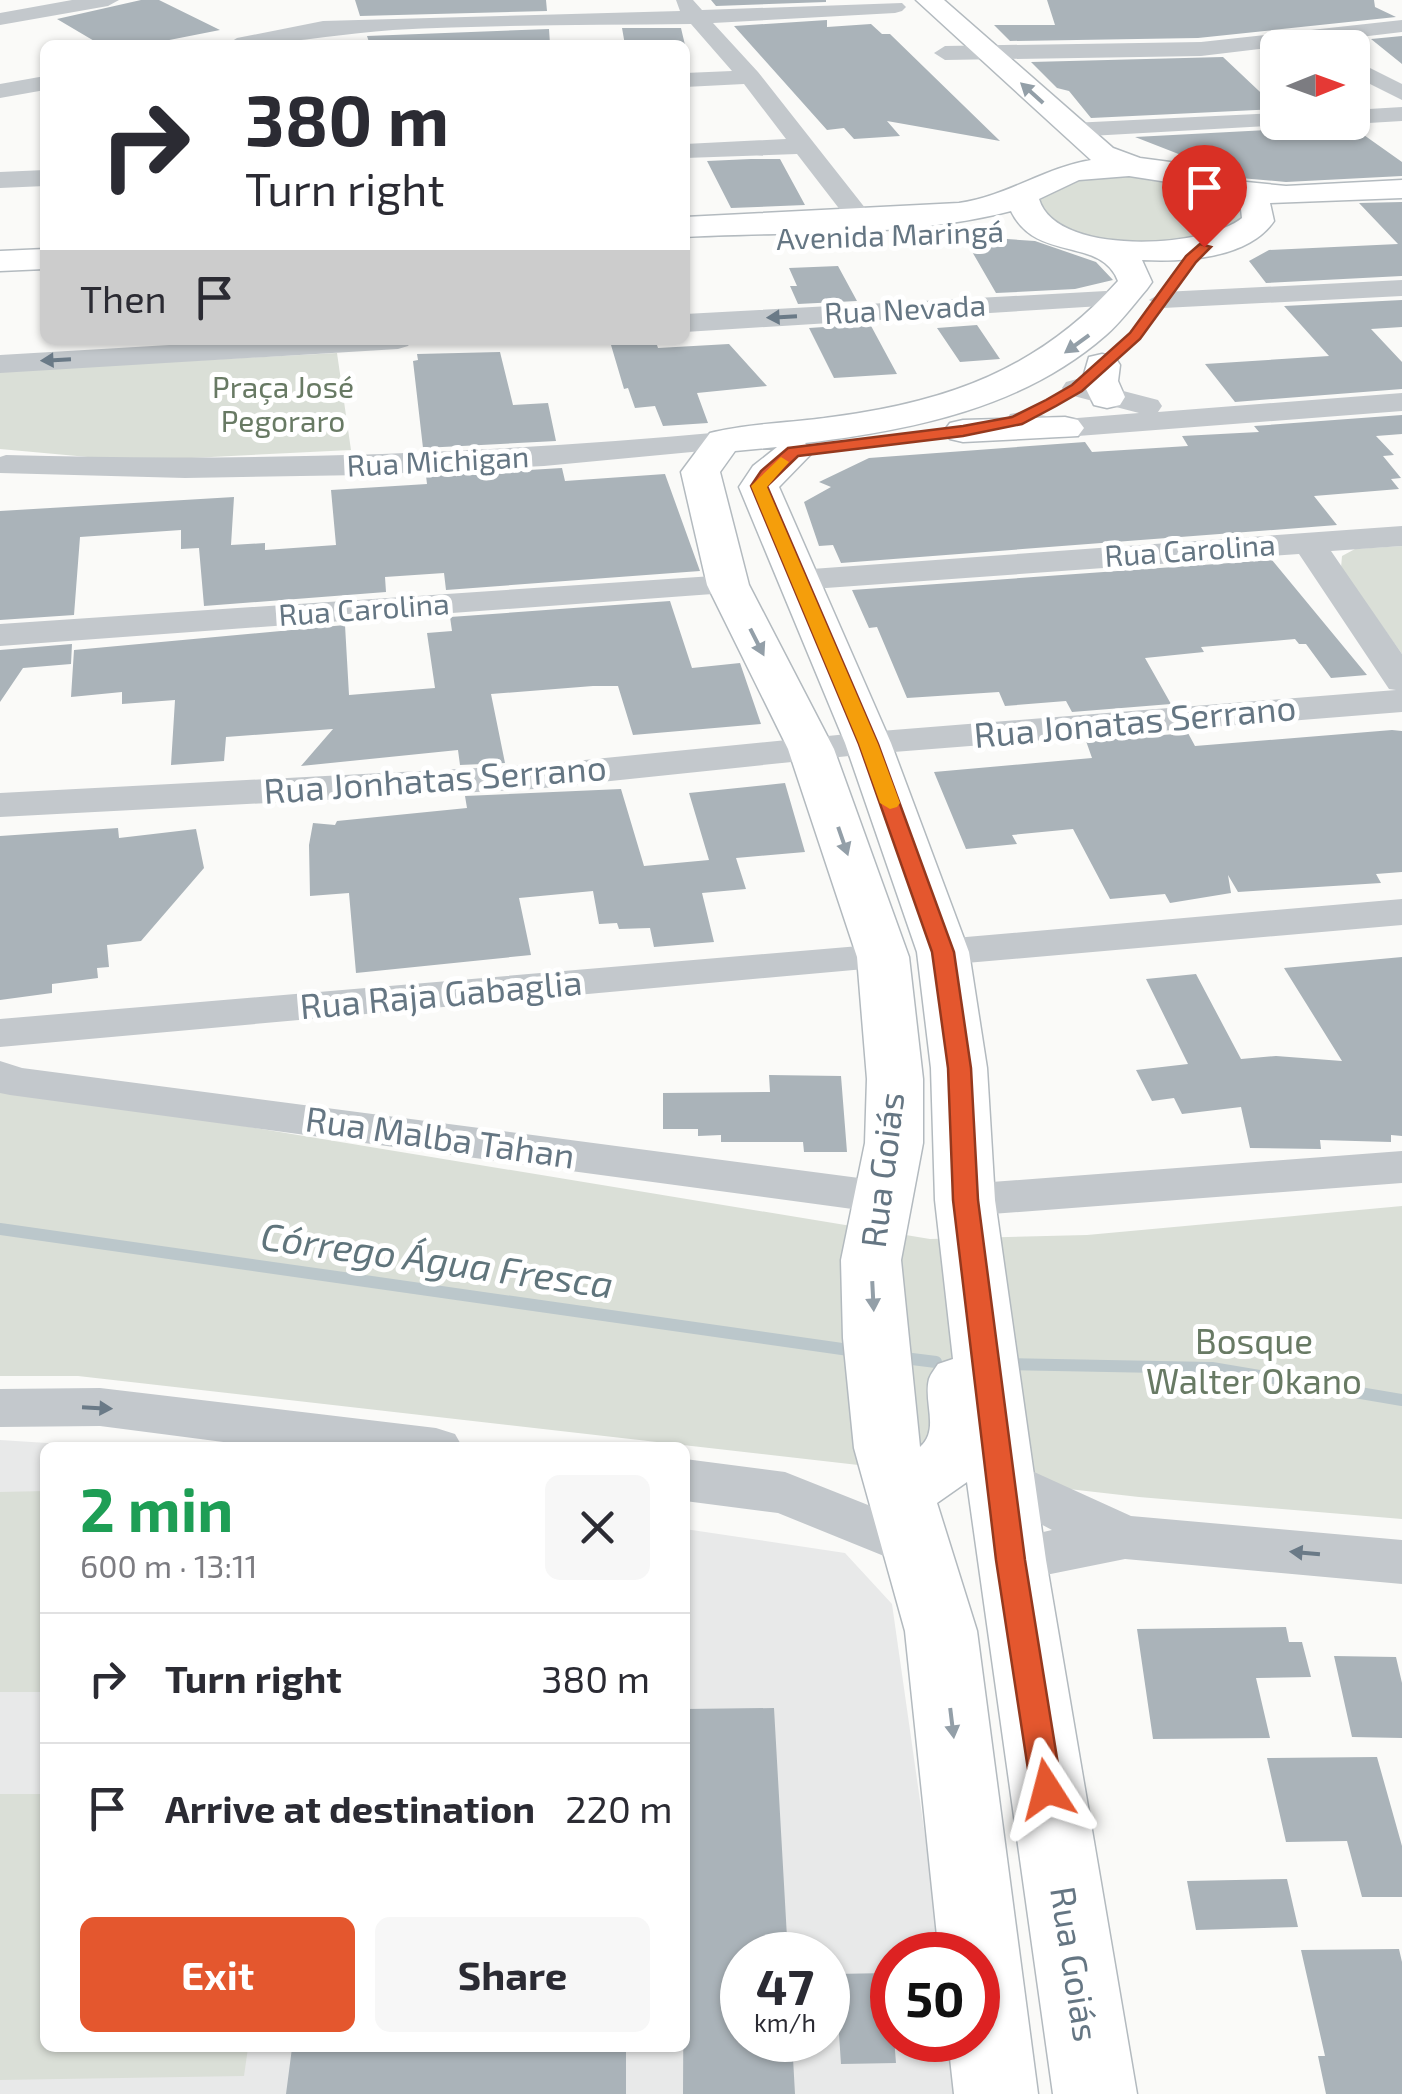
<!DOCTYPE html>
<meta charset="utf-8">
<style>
:root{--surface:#fff;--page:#f7f7f7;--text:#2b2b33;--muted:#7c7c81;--line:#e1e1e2;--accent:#e4572e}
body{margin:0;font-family:"Exo 2",sans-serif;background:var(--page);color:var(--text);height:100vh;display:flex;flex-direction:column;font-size:38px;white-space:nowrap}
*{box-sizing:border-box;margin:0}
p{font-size:32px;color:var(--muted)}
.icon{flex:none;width:55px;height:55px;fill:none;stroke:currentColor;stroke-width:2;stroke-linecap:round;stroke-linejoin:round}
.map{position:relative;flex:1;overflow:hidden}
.sheet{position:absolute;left:40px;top:1442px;width:650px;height:610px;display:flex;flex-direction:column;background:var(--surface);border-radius:15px;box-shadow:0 2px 8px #0004}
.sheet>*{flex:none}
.hud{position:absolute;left:40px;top:40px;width:650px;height:305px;border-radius:15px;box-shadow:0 2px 8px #0004;background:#fff;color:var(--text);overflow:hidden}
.needle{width:65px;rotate:89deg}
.buttons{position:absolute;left:1260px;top:30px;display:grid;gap:20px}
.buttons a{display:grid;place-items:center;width:110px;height:110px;border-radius:15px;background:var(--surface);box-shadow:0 2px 8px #0004;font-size:50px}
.speed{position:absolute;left:720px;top:1932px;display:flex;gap:20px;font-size:50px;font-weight:700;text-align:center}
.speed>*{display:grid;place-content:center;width:130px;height:130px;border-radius:50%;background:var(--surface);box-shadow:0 2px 8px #0004;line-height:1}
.speed small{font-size:25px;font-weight:400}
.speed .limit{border:15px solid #d22;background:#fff;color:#111}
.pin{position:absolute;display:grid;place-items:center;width:85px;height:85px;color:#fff;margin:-102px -42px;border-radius:50% 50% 50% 0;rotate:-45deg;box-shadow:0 0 10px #0007}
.pin .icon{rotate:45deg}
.me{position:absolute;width:110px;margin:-55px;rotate:351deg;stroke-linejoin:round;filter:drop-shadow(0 0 8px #0008)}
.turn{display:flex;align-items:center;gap:35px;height:210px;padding:0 40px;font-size:45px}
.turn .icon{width:130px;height:130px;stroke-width:2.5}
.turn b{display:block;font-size:70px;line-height:85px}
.then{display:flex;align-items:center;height:95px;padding:0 40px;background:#0003;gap:20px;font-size:38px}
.round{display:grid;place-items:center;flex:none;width:105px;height:105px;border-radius:15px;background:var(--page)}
.summary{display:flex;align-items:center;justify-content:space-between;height:170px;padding:0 40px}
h1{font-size:60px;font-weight:700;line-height:75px;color:#1e9e55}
.cta{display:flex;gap:20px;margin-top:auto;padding:20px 40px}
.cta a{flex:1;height:115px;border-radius:15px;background:var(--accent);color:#fff;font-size:40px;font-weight:700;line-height:115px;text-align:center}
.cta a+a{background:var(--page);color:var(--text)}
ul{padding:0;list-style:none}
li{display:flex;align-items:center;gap:30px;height:130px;padding:0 40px;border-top:2px solid var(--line)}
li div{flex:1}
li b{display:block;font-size:38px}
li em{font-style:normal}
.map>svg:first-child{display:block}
.built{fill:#e8e9e9;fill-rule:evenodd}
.green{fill:#dadfd7}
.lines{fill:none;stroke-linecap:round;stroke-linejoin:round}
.stream{stroke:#bbc7cb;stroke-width:12}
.building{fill:#aab3b9}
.secondary-casing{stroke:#b3babf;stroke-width:3}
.street{fill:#c3c8cc;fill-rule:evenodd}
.secondary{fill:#fff;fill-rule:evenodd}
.oneway{fill:#939fa8}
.oneway2{fill:#6a7a87}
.route{fill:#e4572e;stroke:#94391e;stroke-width:2.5}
.slow{fill:#f59e0b}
.labels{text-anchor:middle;stroke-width:10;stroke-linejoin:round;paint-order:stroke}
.far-street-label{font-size:30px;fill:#657683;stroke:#fff}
.far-park-label{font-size:30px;fill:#687a64;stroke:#fff}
.street-label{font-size:35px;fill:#657683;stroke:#fff}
.park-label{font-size:35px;fill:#687a64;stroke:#fff}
.water-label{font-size:38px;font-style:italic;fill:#60757c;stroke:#fff}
</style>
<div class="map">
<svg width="1402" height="2094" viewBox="0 0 1402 2094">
<rect width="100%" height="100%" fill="#fafaf8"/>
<path class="built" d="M0 1440 110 1447 45 1448V2048H685V1529L845 1553 892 1604 942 1955H892V2040H954L962 2094H0ZM742 1955H828V2040H742Z"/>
<path class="green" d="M1143 172 1229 193 1247 217 1188 245 1080 238 1036 216 1037 192 1053 182Z
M337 353 351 450 132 461 0 449V371Z
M1402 546V654L1341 568 1342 556 1355 549Z
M0 1086 930 1239 1087 1235 1402 1206V1519L1139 1497 78 1376H0Z
M45 1491V1692H0V1492Z
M0 1794H45V2048H248L244 2076 0 2080Z"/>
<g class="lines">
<path class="stream" d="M0 1229 856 1351
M896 1357 936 1362
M1004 1364 1212 1368 1402 1400"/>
</g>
<path class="building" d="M141 0H159L220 30 144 45H101L57 19Z
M355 0H546L547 11 360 16Z
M711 0H826V2L716 6Z
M1047 0H1374L1375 7 1396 17 1198 38 1010 41 994 25H1055Z
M827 20V27L871 24 882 34H890L1000 141 887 121 900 136 854 139 844 128 827 130 734 26Z
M622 28H681L685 45H625Z
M549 29 550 44 538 45H370L367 36Z
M1402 36V64L1371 39Z
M1223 57 1278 109 1091 118 1069 91 1057 88 1031 62Z
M1291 123 1296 128H1354L1402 162V176L1286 182 1240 178 1135 137 1286 129Z
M751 159H780L805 205 731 208 707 161Z
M1402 202V276L1266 283 1249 261 1269 250 1398 244 1359 203Z
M963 236 1035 241 1096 262 1113 280 1075 289 996 293Z
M838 266 857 301 798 304 790 286H797L789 268Z
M1402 300V327L1371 329 1402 362V389L1235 402 1205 364 1329 356 1284 306Z
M870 324 897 374 834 378 809 328Z
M977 325 1000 359 960 362 937 328Z
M656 342 658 348 729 344 767 386 697 393 708 423 663 426 655 406 635 408 628 388 624 389 611 345Z
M500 352 513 405 548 403 556 441 423 448 413 361 418 360 417 354Z
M1402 415V434L1376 436 1394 455 1383 456 1401 478 1391 479 1399 489 1314 496 1337 525 841 563 833 545 819 546 804 502 831 487 819 482 869 458 1085 442 1092 452 1188 446 1182 436 1259 432 1254 426Z
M562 468 565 481 665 474 700 571 446 590 444 573 385 577 386 592 204 606 199 548 181 549V530L80 537 74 615 0 620V511L234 497 231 545 265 543V550L336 545 331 490 427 484 426 476Z
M1272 560 1367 675 1331 678 1306 644H1299L1295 639 1201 647 1204 652 1145 658 1171 704 1072 712 1066 701 1005 706 999 692 907 698 877 627 869 628 852 590Z
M670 601 692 668 740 663 761 724 633 735 618 686H593L491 694 505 763 460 765 458 750 301 766 333 729 226 737 224 761 171 765 175 700 122 704V692L71 697 74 650 345 625 349 695 435 688 427 633 452 631 450 617Z
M72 644 71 664 23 668 0 702V650Z
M1392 730 1402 731V872L1376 874 1381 883 1238 892 1228 875 1231 893 1170 903 1165 894 1110 899 1073 829 1012 835 1017 844 966 849 934 772 1092 758 1086 741 1188 733 1195 746Z
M785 783 805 852 736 858 746 889 702 893 714 942 654 947 650 928 619 929 617 923 599 924 593 891 519 898 531 955 356 973 349 893 310 896 309 845 313 823 335 825 337 821 467 808 465 796 621 789 644 866 709 860 689 793Z
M118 828 119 838 196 829 204 868 141 941 107 945 109 967 97 968 98 978 52 984V993L0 1000V836Z
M1402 957V1136L1391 1135V1142L1320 1140 1321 1149 1250 1148 1241 1107 1182 1114 1174 1098 1152 1101 1136 1070 1188 1064 1146 979 1196 974 1241 1059 1276 1056 1342 1061 1284 968Z
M769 1075 841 1076 847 1152H804L803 1142H721V1135L698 1136V1129H663V1093L770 1092Z
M1286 1627 1289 1642H1302L1311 1677 1256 1678 1270 1738 1153 1739 1137 1629Z
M1334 1656 1396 1657 1402 1683V1738L1352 1737Z
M774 1708 788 1955H742V2040H792L795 2094H683L685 1709Z
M1377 1757 1402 1846V1897H1362L1347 1841 1286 1842 1267 1758Z
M1287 1879 1298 1927 1196 1930 1187 1881Z
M1399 1949 1402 1962V2094H1326L1318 2056H1325L1301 1950Z
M889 1973 896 2063 841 2064 835 1974Z
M292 2048H626V2094H286Z"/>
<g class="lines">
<defs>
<path id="secondary" d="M916 0H944L1113 148 1140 158 1185 164 1236 181 1286 186 1402 180V198L1270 203 1274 221C1248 259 1183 262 1142 260L1152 282 1147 289C1134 304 1121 322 1106 335 1023 408 912 430 805 443L813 452 779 487 891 743 969 952 987 1068 995 1200 1046 1560 1137 2094H1053L967 1482 937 1503 977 1631 1038 2094H954L948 2040H978V1955H939L905 1631 854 1448 843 1338 841 1260 865 1143 867 1079 857 957 788 749 707 585 681 472 710 433C749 423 792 423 832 417 948 402 1039 369 1118 281 1101 236 1036 263 1011 211 907 238 792 231 685 237V217L959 203C1007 196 1044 168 1091 160ZM1129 176 1200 187 1241 209 1242 218C1204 249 1055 256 1039 199L1079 180ZM777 447 753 466 739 487 845 743 917 952 931 1068 935 1200 953 1359 938 1364C935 1369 931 1373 929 1379 923 1402 940 1430 920 1447L901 1260 923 1143V1079L909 957 834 749 749 585 720 472 735 451Z
M45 249V269L0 271V251Z
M1102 354 1115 357 1120 365 1118 381 1125 397 1120 405 1107 408 1094 405 1082 381 1089 357Z
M1065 417 1078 420 1084 428 1078 436 963 442 950 439 944 431 950 423 963 420Z"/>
</defs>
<use href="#secondary" class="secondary-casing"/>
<path class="street" d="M72 0H119L108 6 0 25V13Z
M676 0H693L702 10 902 3 906 7 902 11 895 13 713 23 758 72 873 218 869 224H851L797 154 685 158V144L786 139 744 84 685 87V73L732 71 691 24C591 25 492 25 393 30 337 34 282 45 226 45L237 38 323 21 680 11Z
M1402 20V32L1201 56 945 60 934 53 945 46 1201 42Z
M1352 59 1402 84V100L1352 75Z
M45 76V90L0 98V84Z
M1402 107V121L1352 124 1346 122H1352V110Z
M1278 113V122H1288L1286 125 1072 137 1060 130 1072 123Z
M45 170V186L0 188V172Z
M1402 280V296L1163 308 1149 300 1163 292Z
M1124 290 1134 292 1138 298 1134 304 685 332V314Z
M254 340H412L408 346 398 349 0 373V355Z
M1077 379 1158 400 1162 406 1158 412 1402 393V411L1065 437 1010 428 1006 421 1010 414 1021 412 1065 419 1139 413 1066 394 1062 388 1066 382Z
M723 432 734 434 739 441 734 448 544 466 364 475 185 478 0 473V457L6 455C246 462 484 454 723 432Z
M1402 526V546L1331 551 1402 654V712L868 754 534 789 0 817V793L534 765 868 732 1396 690 1389 689 1299 554 798 590 786 587 781 580 786 573 798 570Z
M728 575 740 578 745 585 740 592 0 646V624Z
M1402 899V925L943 965 928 961 922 952 928 943 943 939Z
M883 944 898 948 904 957 898 966 0 1047V1019Z
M0 1061 22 1068 882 1181 899 1186 906 1197 899 1208 882 1213 10 1095 0 1093Z
M1402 1151V1183L965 1216 948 1211 941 1200 948 1189 965 1184Z
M100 1388 436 1428 455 1434 463 1448H270L100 1426 0 1427V1389Z
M1001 1457 1131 1516 1402 1540V1584L1125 1559 1011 1582 991 1576 983 1560 991 1544 1052 1530 982 1493 974 1478 982 1463Z
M685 1459 785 1472 936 1532 944 1547 936 1562 916 1569 778 1513 685 1501Z"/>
<use href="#secondary" class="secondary"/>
</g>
<defs><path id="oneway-solid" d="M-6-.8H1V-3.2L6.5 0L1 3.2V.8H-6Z" transform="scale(2.5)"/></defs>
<g class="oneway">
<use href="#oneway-solid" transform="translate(1032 93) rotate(-138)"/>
<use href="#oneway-solid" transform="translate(1077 344) rotate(144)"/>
<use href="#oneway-solid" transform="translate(757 642) rotate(63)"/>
<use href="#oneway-solid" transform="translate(843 841) rotate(71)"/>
<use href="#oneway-solid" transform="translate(873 1296) rotate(87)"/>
<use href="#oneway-solid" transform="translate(952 1723) rotate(83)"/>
</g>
<g class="oneway2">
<use href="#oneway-solid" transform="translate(782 317) rotate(177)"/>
<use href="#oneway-solid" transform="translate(56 360) rotate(177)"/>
<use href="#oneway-solid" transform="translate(97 1408) rotate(3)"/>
<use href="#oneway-solid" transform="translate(1305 1553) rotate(-175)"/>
</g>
<path class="route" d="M1200 244 1211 247 1196 262 1140 339 1082 391 1056 406 1022 424 963 436 798 456 767 486 878 744 954 952 971 1068 978 1200 1025 1560 1062 1789 1058 1798 1047 1802 1036 1798 1031 1789 996 1560 953 1200 948 1068 932 952 859 744 751 486 761 471 788 448 963 426 1012 417 1046 400 1072 385 1130 333 1186 256Z"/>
<path class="slow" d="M781 457 789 462 767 487 878 744 900 803 897 807 890 809 880 803 859 744 751 486Z"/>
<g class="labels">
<g class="far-street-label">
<text transform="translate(890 236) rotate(-2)" y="10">Avenida Maringá</text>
<text transform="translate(905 310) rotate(-3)" y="10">Rua Nevada</text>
<text transform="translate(438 462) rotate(-3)" y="10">Rua Michigan</text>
<text transform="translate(1190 551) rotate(-4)" y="10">Rua Carolina</text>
<text transform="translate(364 610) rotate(-4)" y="10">Rua Carolina</text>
</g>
<g class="far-park-label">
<text x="283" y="398">Praça José<tspan x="283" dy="34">Pegoraro</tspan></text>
</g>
<g class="street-label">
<text transform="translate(1135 722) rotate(-5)" y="12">Rua Jonatas Serrano</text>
<text transform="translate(435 780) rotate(-4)" y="12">Rua Jonhatas Serrano</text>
<text transform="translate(441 995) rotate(-5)" y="12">Rua Raja Gabaglia</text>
<text transform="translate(440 1138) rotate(8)" y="12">Rua Malba Tahan</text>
<text transform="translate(883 1170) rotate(-83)" y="12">Rua Goiás</text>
<text transform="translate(1074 1964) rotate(81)" y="12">Rua Goiás</text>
</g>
<g class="park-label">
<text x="1254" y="1354">Bosque<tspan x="1254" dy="40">Walter Okano</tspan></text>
</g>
<g class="water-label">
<text transform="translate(437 1261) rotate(8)" y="13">Córrego Água Fresca</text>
</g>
</g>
</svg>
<div class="buttons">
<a><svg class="needle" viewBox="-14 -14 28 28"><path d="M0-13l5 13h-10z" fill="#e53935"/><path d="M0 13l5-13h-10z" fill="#7c7c81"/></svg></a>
</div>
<div class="speed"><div>47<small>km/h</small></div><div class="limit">50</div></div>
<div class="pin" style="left:1204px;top:247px;background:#d93025"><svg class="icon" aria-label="arrive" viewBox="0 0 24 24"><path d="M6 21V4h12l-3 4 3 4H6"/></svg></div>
<svg class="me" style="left:1047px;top:1789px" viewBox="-20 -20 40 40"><path d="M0-17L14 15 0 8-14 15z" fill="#e4572e" stroke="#fff" stroke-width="4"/></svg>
<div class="hud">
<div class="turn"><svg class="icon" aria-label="right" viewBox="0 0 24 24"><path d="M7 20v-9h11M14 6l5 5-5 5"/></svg><div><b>380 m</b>Turn right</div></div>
<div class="then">Then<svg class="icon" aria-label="arrive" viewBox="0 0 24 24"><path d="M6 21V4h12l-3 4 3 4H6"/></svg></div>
</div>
<section class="sheet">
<div class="summary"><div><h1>2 min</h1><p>600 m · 13:11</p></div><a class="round"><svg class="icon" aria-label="close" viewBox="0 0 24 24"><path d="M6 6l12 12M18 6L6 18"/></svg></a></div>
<ul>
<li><svg class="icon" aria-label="right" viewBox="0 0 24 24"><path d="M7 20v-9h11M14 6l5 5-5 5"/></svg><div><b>Turn right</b></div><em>380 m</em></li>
<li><svg class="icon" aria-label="arrive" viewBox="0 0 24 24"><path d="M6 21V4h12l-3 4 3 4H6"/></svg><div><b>Arrive at destination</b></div><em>220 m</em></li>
</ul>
<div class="cta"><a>Exit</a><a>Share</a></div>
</section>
</div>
